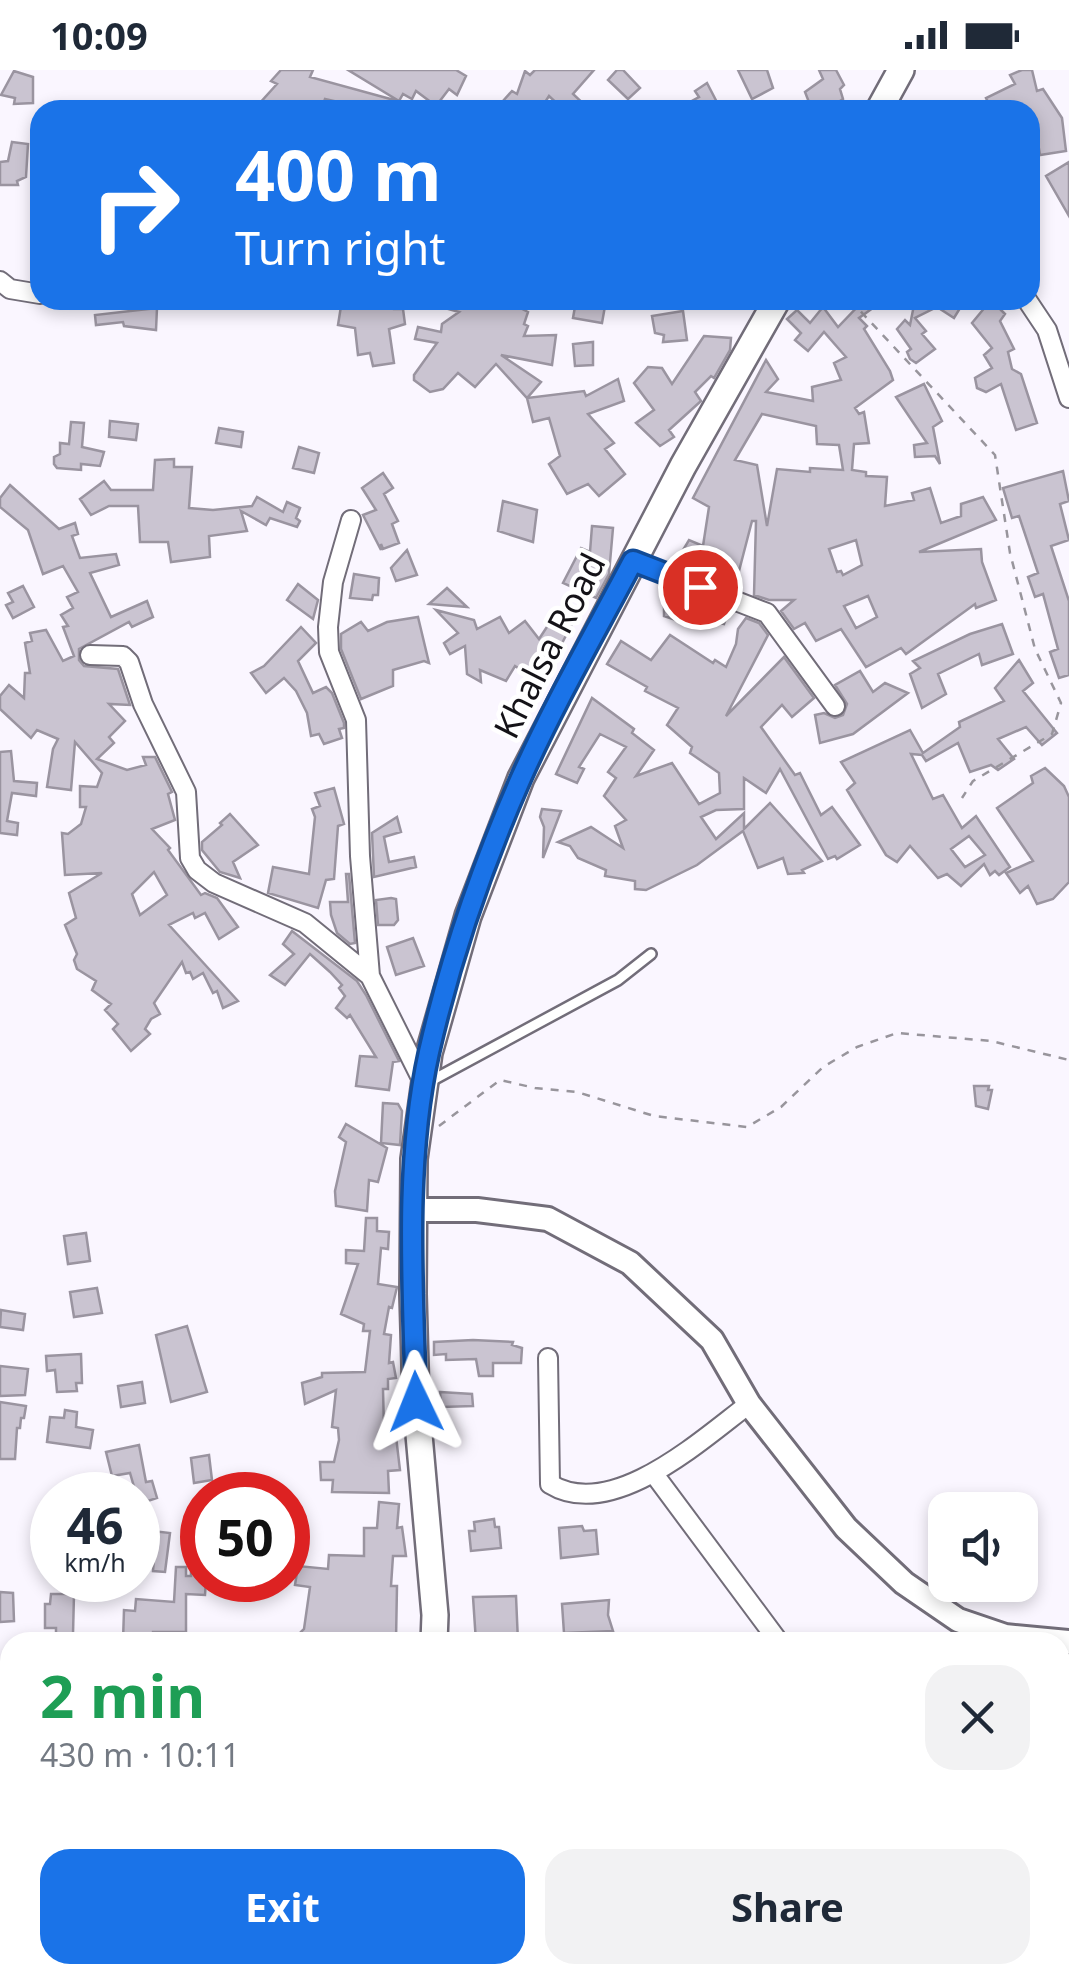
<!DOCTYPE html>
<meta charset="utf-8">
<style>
:root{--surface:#fff;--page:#f2f2f3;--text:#1f2937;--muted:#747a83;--accent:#1a73e8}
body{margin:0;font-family:"Noto Sans",sans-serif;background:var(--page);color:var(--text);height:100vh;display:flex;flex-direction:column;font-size:38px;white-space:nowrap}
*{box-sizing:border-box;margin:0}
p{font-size:32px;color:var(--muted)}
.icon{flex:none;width:55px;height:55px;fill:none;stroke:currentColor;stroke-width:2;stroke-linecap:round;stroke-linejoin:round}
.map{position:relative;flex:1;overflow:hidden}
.panel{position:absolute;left:0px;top:1562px;width:1070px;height:352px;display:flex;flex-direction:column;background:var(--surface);border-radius:30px 30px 0 0;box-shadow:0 5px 15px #0003}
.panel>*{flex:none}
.top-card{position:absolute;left:30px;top:30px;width:1010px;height:210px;border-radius:30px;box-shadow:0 5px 15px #0003;background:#1a73e8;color:#fff;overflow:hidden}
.buttons{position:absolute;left:928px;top:1422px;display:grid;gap:20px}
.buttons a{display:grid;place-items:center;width:110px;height:110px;border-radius:20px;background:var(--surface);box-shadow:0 5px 15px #0003;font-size:50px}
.speed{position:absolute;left:30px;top:1402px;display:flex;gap:20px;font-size:50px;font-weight:700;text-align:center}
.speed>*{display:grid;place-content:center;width:130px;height:130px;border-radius:50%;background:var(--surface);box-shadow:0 5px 15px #0003;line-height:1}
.speed small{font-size:25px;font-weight:400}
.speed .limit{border:15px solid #d22;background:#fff;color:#111}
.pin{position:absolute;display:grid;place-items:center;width:85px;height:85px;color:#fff;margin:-42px;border:5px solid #fff;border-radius:50%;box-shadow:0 2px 10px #0007}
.me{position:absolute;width:110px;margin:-55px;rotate:358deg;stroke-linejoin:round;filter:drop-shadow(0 0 8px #0008)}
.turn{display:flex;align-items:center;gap:35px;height:210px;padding:0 40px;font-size:45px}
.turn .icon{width:130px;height:130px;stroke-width:2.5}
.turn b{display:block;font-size:70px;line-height:85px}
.round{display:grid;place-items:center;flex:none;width:105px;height:105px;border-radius:30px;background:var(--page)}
.overview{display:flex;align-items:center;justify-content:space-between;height:170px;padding:0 40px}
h1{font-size:60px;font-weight:700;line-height:75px;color:#1e9e55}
.primary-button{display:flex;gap:20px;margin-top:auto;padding:20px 40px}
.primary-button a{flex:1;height:115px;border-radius:30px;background:var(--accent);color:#fff;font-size:40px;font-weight:700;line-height:115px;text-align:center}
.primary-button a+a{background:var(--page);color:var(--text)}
.status{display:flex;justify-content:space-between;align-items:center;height:70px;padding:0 50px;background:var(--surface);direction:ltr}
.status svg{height:28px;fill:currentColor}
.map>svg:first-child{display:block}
.building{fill:#cac4d1;stroke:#9a94a0;stroke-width:2.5;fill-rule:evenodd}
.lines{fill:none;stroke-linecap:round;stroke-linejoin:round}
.service-casing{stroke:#726d79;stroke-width:14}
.minor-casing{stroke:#726d79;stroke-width:22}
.tertiary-casing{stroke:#726d79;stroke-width:28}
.secondary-casing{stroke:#726d79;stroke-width:30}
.path{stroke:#98959c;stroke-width:2.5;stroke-dasharray:8 8;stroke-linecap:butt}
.service{stroke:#fff;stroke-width:9}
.minor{stroke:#fff;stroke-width:18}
.tertiary{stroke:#fff;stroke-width:22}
.secondary{stroke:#fff;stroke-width:25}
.route-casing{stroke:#114b97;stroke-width:25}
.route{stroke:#1a73e8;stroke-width:18}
.labels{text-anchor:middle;stroke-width:9;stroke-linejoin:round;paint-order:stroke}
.street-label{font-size:35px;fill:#141217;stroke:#fff}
</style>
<div class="status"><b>10:09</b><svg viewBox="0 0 49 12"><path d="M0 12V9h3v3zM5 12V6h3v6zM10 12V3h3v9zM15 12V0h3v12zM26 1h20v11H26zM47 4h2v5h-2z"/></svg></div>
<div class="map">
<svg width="1069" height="1914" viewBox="0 0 1069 1914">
<rect width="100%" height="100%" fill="#faf6ff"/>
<path class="building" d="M281 0H313L310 7 416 36V40H373L325 29 321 40H270L259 34 277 14 271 11Z
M348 0H456L466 6 457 25 449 19 436 36 416 21 412 29 403 24 399 31Z
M535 0H594L573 24 590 40H564L549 26 540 40H495L512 21 517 24 525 1 530 5Z
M617 0H623L640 18 628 29 608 10Z
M738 0H767L773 18 752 29Z
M819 0H836L844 15 840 19 843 29 826 40H812L805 22 823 9Z
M1022 0H1032L1037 21 1043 19 1062 48 1066 81 1040 85 1034 48 1030 49V40H992L986 28 1015 14 1010 5Z
M14 1 33 7V33L14 34 15 28 1 25Z
M707 13 721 40H675L699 27 695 21Z
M12 72 28 74 26 107 17 111 18 115H0V92L8 91Z
M1069 92V146L1046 106Z
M342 230H393L394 239H403L405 254 389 259 394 293 373 296 370 283 358 285 355 258 338 255Z
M431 230H478L488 237 491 230H505L528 242 524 254 528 256 524 266 556 265 552 295 501 285 541 312 527 328 496 294 475 317 458 303 443 319 430 322 414 310V305L437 273 415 269 418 257 441 262 442 254 459 242 431 234Z
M585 230H599L598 235 605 236 602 253 573 248 576 231 585 233Z
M864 230H884L859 248 867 256 864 259 890 301 893 310 855 338 859 344 864 342 869 373 854 374 852 400 866 402V406L887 407 885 436 914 430 912 423 930 418 941 453 961 446V434L983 427 996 450 919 482 981 479 982 492 996 530 976 538 975 534 906 584 901 578 866 597 841 559 816 571 805 553 794 559 781 541 794 530H769L754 525 756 451H752L739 501 733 497 726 514 696 502 698 497 680 485 689 470 703 476 709 437 693 428 766 290 778 309 766 322 813 331 812 317 841 310 834 293 846 287 824 262 808 281 795 270 801 263 787 249 797 240 810 253 823 237 838 257ZM762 344 816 356 817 374 839 375 843 400 810 398V402L777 399 767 456 757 395 735 390ZM856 470 862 495 843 505 841 501 837 502 829 479ZM868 526 877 547 856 558 844 536Z
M918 230H965L954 248 937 237 915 248 926 261 922 264 935 279 916 293 910 289 907 282 911 279 897 259 905 250 910 255 914 235Z
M991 230 1005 244 1000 251 1014 279 1008 282 1012 299 1021 304 1037 353 1016 360 1001 314 986 322 977 318 975 308 992 298 984 285 992 278 972 253Z
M157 238 156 260 124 256 123 252 96 255 95 245Z
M683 241 687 270 663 272 664 265 655 263 652 246Z
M704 266 731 268 730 280 714 308 711 306 695 322 701 331 669 360 674 367 660 376 636 353 654 340 634 313 648 297 662 298 672 314Z
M593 272V295L575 296 573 274Z
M618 309 624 331 588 344 614 373 605 379 625 404 599 426 588 414 567 424 549 394 560 386 549 348 533 352 527 328 584 321 586 326Z
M924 314 942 351 933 357 940 394 935 386 915 387 914 375 927 373 896 327Z
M110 351 138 354 136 370 109 367Z
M71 352 84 353 82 377 104 382 100 396 81 394V400L57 398 54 394V387L60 384V373L69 374Z
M219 358 243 362 241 377 216 373Z
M299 377 319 383 314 403 293 398Z
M174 389V397H192L189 438 213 440 252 436 257 427 283 442 287 432 300 438 296 448 300 451 297 457 270 448 266 455 241 441 247 461 209 466 210 487 171 492 168 472H140L138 436H109L91 445 80 429 104 411 111 420H153L155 390Z
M1063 401 1069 431 1060 434 1069 470 1051 476 1069 531V605L1059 608 1050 582 1058 579 1043 524 1035 527 1028 507 1038 503 1019 446 1012 448 1003 418Z
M383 403 393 418 384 424 398 451 392 454 399 473 383 479 381 474V480L363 445 376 440 362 418Z
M10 415 59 459 75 453 78 464 72 466 80 488 116 484 119 495 90 503 111 547 147 531 153 547 132 557 129 552 79 579V590L84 596 118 599 130 635 109 634 125 651 109 667 114 673 97 689 127 700 146 695 143 687H155L172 722 168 724 175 750 152 759 170 778 168 780 201 825 205 823 217 828 238 857 219 869 205 843 195 848 193 843 169 855 238 931 223 938 217 921 213 923 203 903 193 909 190 902 186 903 182 892 154 933 160 944 151 949 145 959 150 964 131 981 113 959 118 954 105 940 111 934 92 920 96 911 77 899 74 890 77 884 65 855 76 848 69 823 102 803 65 805 62 763 68 764 81 754 86 737H80V716L97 717 102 703 75 672 71 720 47 717 53 679 58 669 37 660 31 668 0 639V626L9 615 24 628 25 603H30L25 573 32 571 30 563 46 560 63 591 74 586 63 557 68 556 61 545 73 538 67 527 78 522 63 496 43 504 28 460 0 437V428ZM154 802 167 825 140 845 132 824Z
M503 431 537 440 533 472 498 461Z
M592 456 613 458 609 504 596 528 563 513 581 478 590 482Z
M407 480 417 505 396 511 391 498Z
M354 504 379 508 378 525H373L372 530 350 528Z
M298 514 318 530 313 549 287 530Z
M23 516 34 537 13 548 6 535 13 532 8 523Z
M447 518 467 537 429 534Z
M670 519 728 541 724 554 691 546 689 550 679 551 664 546V534Z
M436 540 474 550 477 559 500 547 509 563 525 551 539 569 558 540 575 548 543 610 538 611 515 596 506 611 480 600 481 612 467 604 465 576 450 584 444 573 458 563Z
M418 547 429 593 424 591 393 600V616L361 629 341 579V564L361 552 368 561 387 552Z
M746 548 759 553 768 565 726 646 784 587 814 628 792 647 782 635 761 657 795 705 800 703 821 745 832 737 860 775 837 789 835 786 828 789 780 699 766 723 744 708V739L716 740 701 747 716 769 744 743V759L770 733 822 791 802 800 804 803 788 804 783 788 758 798 743 761 697 795 646 820 635 819V811L605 806 606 800 578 788 570 776 558 772 591 757 623 778 615 756 626 750 604 726 616 708 608 702 626 677 600 664 579 697 584 699 577 713 556 704 592 628 634 659 632 663 654 680 636 706 672 693 699 734 720 723 719 703 690 683 692 677 667 655 678 638 645 621 647 617 607 594 621 571 651 590 670 565 713 593 715 590 726 597 736 574 738 559Z
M1002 554 1013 584 982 595 979 584 938 604 946 624 922 638 910 604 920 598 913 591 970 564Z
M301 557 316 573 298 591 313 623 326 617 332 623 344 653V658L339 659 342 668 324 674 319 664 311 666 307 643 296 621 284 608 266 623 251 603 264 596Z
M1019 590 1033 613 1023 621 1057 663 1042 675 1026 657 998 669 1014 689 998 700 991 695 970 702 958 673 926 691 922 685 911 684 933 729 943 725 962 758 976 746 1010 797 999 805 995 801 990 805 984 794 961 816 947 804 938 808 910 776 897 792 886 785 847 720 855 713 841 692 910 660 923 683 960 657 959 652 1004 631 995 618ZM969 766 985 785 965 797 951 779Z
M860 601 873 622 885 613 908 623 853 664 820 673 815 645 824 643 835 648 843 645 847 634 835 615Z
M11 681 14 711 37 713 36 726 12 723 7 751 18 753 17 765 0 763V682Z
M1045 698 1064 716 1069 727V812L1053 829 1037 834 1028 816 1020 823 1006 803 1033 791 997 738 1033 713 1031 706Z
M334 718 344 754 338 756 334 809 326 810 318 838 268 823 273 797 309 804 315 747 312 739 320 736 315 723Z
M542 739 561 741 543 788 544 757 540 747Z
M230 744 258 775 233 792 240 808 220 802 202 780V772L222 755 220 753Z
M397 747 401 762 384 767 389 792 414 787 416 797 374 807 372 763Z
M346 804H349L355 873 350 874 337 863 331 845 330 832H348Z
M391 828 396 829 398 850 394 855H378L376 830Z
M292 861 357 911 366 925 399 991 393 992 389 1020 356 1016 360 986 376 987 350 945 347 948 336 938 345 926 339 918 342 915 330 902 310 884 285 915 270 905 294 884 283 874Z
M413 868 424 896 396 905 387 877Z
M974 1016H989L988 1020H992L988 1039 976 1036Z
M383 1033 398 1034 402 1041 400 1075 381 1073Z
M346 1054 387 1078 378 1112 369 1110 367 1141 336 1136 335 1121 346 1072 339 1067Z
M366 1148H377V1161L389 1162 388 1179 381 1178 378 1214 397 1217 392 1238 389 1237 384 1264 391 1265 389 1293 393 1292 396 1308 388 1309V1319H383L384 1360 395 1358 400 1400 388 1401 389 1423 332 1422 333 1410H321L320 1392H334L339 1370 338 1358 332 1357 336 1320 305 1334 302 1313 322 1307V1303L365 1302 370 1261H363L364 1254 341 1244 358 1194 346 1193V1180L364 1181Z
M86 1163 90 1191 68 1194 64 1166Z
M97 1218 102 1243 74 1247 70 1222Z
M1 1240 25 1244 23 1260 0 1257Z
M187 1256 207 1322 171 1332 156 1265Z
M473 1270 513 1272 512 1275 522 1278 521 1293H493V1306H479L476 1289 446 1290V1284L434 1285V1272Z
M81 1284 82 1313H76L77 1321 57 1322 55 1300 47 1301 46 1286Z
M0 1296 28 1299 25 1325 0 1326Z
M142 1312 145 1333 121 1337 118 1316Z
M440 1322 472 1324 473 1336 441 1337Z
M0 1332 26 1336 24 1348H21L20 1358H17L15 1389H0Z
M65 1340 77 1342 76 1357 93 1360 90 1378 47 1372 50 1347 64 1348Z
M139 1375 146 1412 152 1411 157 1428 139 1434 130 1403 112 1406 106 1382Z
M209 1385 212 1410 194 1413 191 1388Z
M379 1432 399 1434 397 1458 402 1457 406 1486H393L391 1516H397L396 1570 291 1572 304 1559 310 1517 295 1515 298 1496 328 1499 329 1485 364 1486V1458H377Z
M494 1449 495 1457H499L501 1478 471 1481 469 1461H475L474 1452Z
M582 1456 584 1461 596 1460 598 1484 561 1488 559 1458Z
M144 1460 170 1463 165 1502 153 1501 154 1489 141 1488Z
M176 1497H186V1506H191V1499L202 1500V1510H206L205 1525 186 1524V1562H153L152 1572 123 1571 124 1540 135 1541 136 1529 174 1532Z
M0 1522 13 1523 14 1551 0 1552Z
M51 1524H74L73 1564H56V1558H45V1534H50Z
M516 1526 518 1572H476L473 1527Z
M609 1530 608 1545 613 1561 564 1563 562 1534Z"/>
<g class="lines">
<defs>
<path id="service" d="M429 1012 618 910 651 884"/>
<path id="minor" d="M0 211 10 219 40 224
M1027 230 1047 260 1069 328
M351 450 333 512 328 557 329 582 356 650 360 786 370 906
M633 491 767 543 835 636
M90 585 123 586 129 592 143 634 186 722 190 788 197 800 214 813 305 853 370 906 424 1014
M548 1288 550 1414C612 1452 701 1370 749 1334
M654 1404 779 1572
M1060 1859 1069 1857
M1032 1905 1035 1914"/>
<path id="tertiary" d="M414 1140H477L548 1149 630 1193 712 1270 749 1334 846 1458 904 1513 958 1550 1005 1566 1069 1572"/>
<path id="secondary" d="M879 40 901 0
M434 1572 435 1545 416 1331 413 1224 414 1089 429 983 468 846 521 708 683 396 777 230
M282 1914 290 1905"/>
</defs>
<use href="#service" class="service-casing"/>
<use href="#minor" class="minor-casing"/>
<use href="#tertiary" class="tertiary-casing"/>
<use href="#secondary" class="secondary-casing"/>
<path class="path" d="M850 230 995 385 1010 483 1035 579 1061 633 1052 664 973 711 962 728
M439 1056 500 1010 535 1018 577 1022 654 1046 747 1057 781 1037 823 997 857 977 897 963 991 971 1069 990"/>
<use href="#service" class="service"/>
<use href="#minor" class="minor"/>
<use href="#tertiary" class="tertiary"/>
<use href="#secondary" class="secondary"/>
</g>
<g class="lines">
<defs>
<path id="route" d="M416 1332C413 1216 404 1095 429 982 450 890 483 794 521 708 554 634 595 563 633 491L700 517"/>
</defs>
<use href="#route" class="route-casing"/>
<use href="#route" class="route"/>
</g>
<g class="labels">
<g class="street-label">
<text transform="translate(550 576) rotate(-63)" y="12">Khalsa Road</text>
</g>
</g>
</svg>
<div class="buttons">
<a><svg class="icon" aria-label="sound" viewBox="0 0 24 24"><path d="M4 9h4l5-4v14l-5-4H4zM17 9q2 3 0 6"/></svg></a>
</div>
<div class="speed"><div>46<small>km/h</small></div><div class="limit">50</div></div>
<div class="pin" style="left:700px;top:517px;background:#d93025"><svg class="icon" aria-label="arrive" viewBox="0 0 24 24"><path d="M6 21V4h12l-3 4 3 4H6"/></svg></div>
<svg class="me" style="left:416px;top:1332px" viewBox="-20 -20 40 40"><path d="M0-17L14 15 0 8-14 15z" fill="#1a73e8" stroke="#fff" stroke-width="4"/></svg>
<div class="top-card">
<div class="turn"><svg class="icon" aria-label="right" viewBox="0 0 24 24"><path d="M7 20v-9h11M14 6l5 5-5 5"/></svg><div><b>400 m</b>Turn right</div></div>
</div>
<section class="panel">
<div class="overview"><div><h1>2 min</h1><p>430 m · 10:11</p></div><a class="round"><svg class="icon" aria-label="close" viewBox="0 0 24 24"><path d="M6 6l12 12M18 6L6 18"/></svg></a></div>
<div class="primary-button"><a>Exit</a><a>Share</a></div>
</section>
</div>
